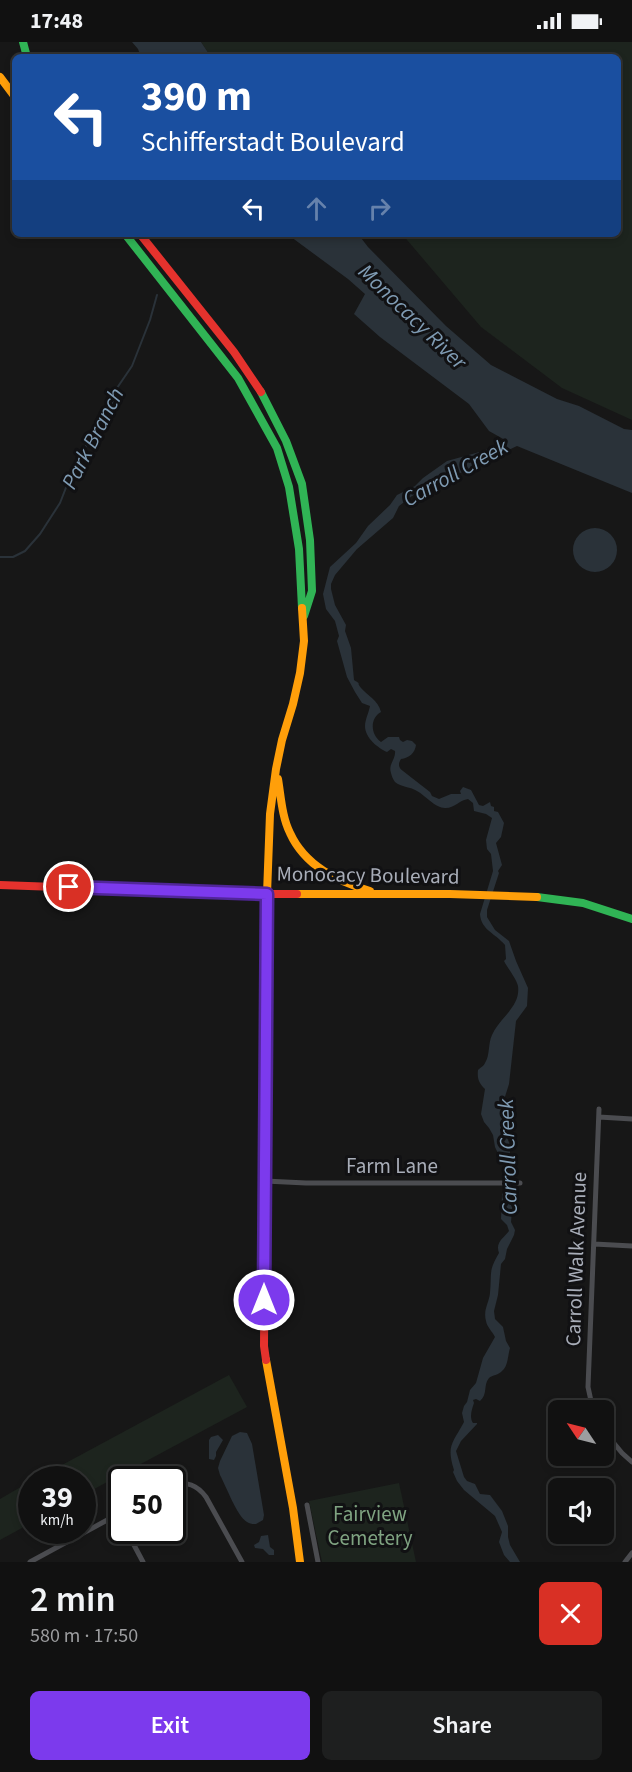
<!DOCTYPE html>
<meta charset="utf-8">
<style>
:root{--surface:#111;--page:#1e1f1f;--text:#f1f3f6;--muted:#9c9d9f;--line:#303131;--accent:#7c3aed}
body{margin:0;font-family:"Source Sans 3",sans-serif;background:var(--page);color:var(--text);height:100vh;display:flex;flex-direction:column;font-size:22px;white-space:nowrap}
*{box-sizing:border-box;margin:0}
p{font-size:20px;color:var(--muted)}
.icon{flex:none;width:33px;height:33px;fill:none;stroke:currentColor;stroke-width:2;stroke-linecap:round;stroke-linejoin:round}
.map{position:relative;height:1520px;overflow:hidden}
.drawer{display:flex;flex-direction:column;background:var(--surface);flex:1}
.drawer>*{flex:none}
.top-card{position:absolute;left:12px;top:12px;width:609px;height:183px;border-radius:9px;box-shadow:0 3px 9px #0003,0 0 0 2px var(--line);background:#1a4fa0;color:#fff;overflow:hidden}
.needle{width:39px;rotate:305deg}
.buttons{position:absolute;left:548px;top:1358px;display:grid;gap:12px}
.buttons a{display:grid;place-items:center;width:66px;height:66px;border-radius:9px;background:var(--surface);box-shadow:0 3px 9px #0003,0 0 0 2px var(--line);font-size:30px}
.speed{position:absolute;left:18px;top:1424px;display:flex;gap:12px;font-size:30px;font-weight:700;text-align:center}
.speed>*{display:grid;place-content:center;width:78px;height:78px;border-radius:50%;background:var(--surface);box-shadow:0 3px 9px #0003,0 0 0 2px var(--line);line-height:1}
.speed small{font-size:15px;font-weight:400}
.speed .limit{border:3px solid #111;border-radius:9px;background:#fff;color:#111}
.pin{position:absolute;display:grid;place-items:center;width:51px;height:51px;color:#fff;margin:-26px;border:3px solid #fff;border-radius:50%;box-shadow:0 2px 6px #0007}
.me{position:absolute;width:66px;margin:-33px;rotate:0deg;stroke-linejoin:round;filter:drop-shadow(0 0 4px #0008)}
.turn{display:flex;align-items:center;gap:21px;height:126px;padding:0 30px;font-size:27px}
.turn .icon{width:78px;height:78px;stroke-width:2.5}
.turn b{display:block;font-size:42px;line-height:51px}
.lanes{display:flex;align-items:center;height:57px;padding:0 30px;background:#0003;justify-content:center;gap:30px;direction:ltr}
.lanes .off{opacity:.35}
.round{display:grid;place-items:center;flex:none;width:63px;height:63px;border-radius:9px;background:var(--page)}
.headline{display:flex;align-items:center;justify-content:space-between;height:102px;padding:0 30px}
h1{font-size:36px;font-weight:600;line-height:45px}
.cta{display:flex;gap:12px;margin-top:auto;padding:12px 30px}
.cta a{flex:1;height:69px;border-radius:9px;background:var(--accent);color:#fff;font-size:24px;font-weight:600;line-height:69px;text-align:center}
.cta a+a{background:var(--page);color:var(--text)}
.status{display:flex;justify-content:space-between;align-items:center;height:42px;padding:0 30px;background:var(--surface);direction:ltr}
.status svg{height:16px;fill:currentColor}
.map>svg:first-child{display:block}
.green{fill:#1d241e}
.water{fill:#2a3239}
.lines{fill:none;stroke-linecap:round;stroke-linejoin:round}
.stream{stroke:#2a3239;stroke-width:2}
.street{stroke:#4b4c50;stroke-width:5}
.fast{stroke:#30b455;stroke-width:8}
.slow{stroke:#ff9f0a;stroke-width:8}
.jam{stroke:#e5322d;stroke-width:8}
.route-casing{stroke:#51269a;stroke-width:15}
.route{stroke:#7c3aed;stroke-width:10}
.labels{text-anchor:middle;stroke-width:6;stroke-linejoin:round;paint-order:stroke}
.street-label{font-size:21px;fill:#a8adb8;stroke:#111113}
.park-label{font-size:21px;fill:#7fa381;stroke:#111113}
.water-label{font-size:22px;font-style:italic;fill:#7f9bb3;stroke:#111113}
</style>
<div class="status"><b>17:48</b><svg viewBox="0 0 49 12"><path d="M0 12V9h3v3zM5 12V6h3v6zM10 12V3h3v9zM15 12V0h3v12zM26 1h20v11H26zM47 4h2v5h-2z"/></svg></div>
<div class="map">
<svg width="632" height="1520" viewBox="0 0 632 1520">
<rect width="100%" height="100%" fill="#171717"/>
<path class="green" d="M201 0H632V378L562 346 481 285 402 192H618V15H211Z
M229 1333 247 1365 83 1453 82 1437H36Z
M31 1439V1481L0 1498V1457Z
M399 1441 416 1520H322L309 1459Z"/>
<path class="water" d="M132 0H201L211 15H141L138 7Z
M287 192H358L368 205 446 284 491 323 557 357 579 364 624 387 632 388V451L517 404 412 454 399 464 393 476 357 507 335 533 331 542V547L335 563 346 583 345 589 351 606 354 638C363 644 355 638 361 646 368 654 378 658 381 670 369 677 371 693 381 700L388 695H399L400 698 403 700 407 698 412 699 416 703C415 711 409 716 401 717 398 722 398 725 403 729L430 750 432 754 439 757 451 752H461L460 749 463 745 471 748 479 763 483 764 490 760 491 764 494 765V769L498 770 504 781 501 795 496 801 502 823 498 829 499 831 487 868V875L495 888 509 899 516 919 528 946 527 964 516 979 509 1042 503 1061 506 1093 510 1103V1113L514 1146 511 1180 515 1188 514 1193 507 1207 505 1217 501 1222 498 1253 494 1269 495 1277 503 1285 506 1299 510 1306C508 1312 508 1325 502 1329 499 1333 492 1333 489 1336 483 1343 488 1352 480 1359L476 1357 473 1358 474 1361C472 1367 469 1375 473 1381H477V1382L461 1399 456 1409 464 1435 467 1439 475 1442 480 1452 490 1453 502 1469 508 1484V1495L510 1503 520 1520H510L504 1513 499 1500 502 1490 495 1474 464 1448 457 1439 453 1430 454 1428C446 1403 453 1401 464 1380L462 1371 464 1364 467 1360 470 1348 476 1341 483 1316 495 1295C492 1289 487 1285 486 1279 483 1268 489 1261 490 1251 492 1230 488 1230 499 1211 495 1200 504 1196 509 1189L507 1183 501 1177 502 1153 505 1144 503 1122 495 1105 493 1093 489 1086 484 1080 481 1072 485 1047C479 1041 477 1037 478 1028 481 1025 484 1024 485 1021 490 1014 488 1001 492 993 499 976 521 965 518 944 516 936 508 927 504 919L506 917 505 903C495 891 481 888 480 872L493 829 491 812 487 807 486 798 492 776 486 772 474 769 473 761 468 757C460 758 454 766 446 766 436 767 426 754 417 749 411 745 401 745 395 740 393 737 392 735 391 731 388 722 396 717 395 709L391 707 387 710C378 706 365 696 365 684 365 678 369 670 370 664L362 661 355 650 347 635 337 599 339 594 335 579 326 567 323 552 330 525 356 501 368 484 390 463 397 453 415 444 423 436 447 419 483 409 501 402 505 398 489 389 469 362 380 295 354 272 365 252 348 237Z
M573 508a22 22 0 1 1 44 0a22 22 0 1 1-44 0Z
M240 1390 247 1391 252 1402 264 1473 263 1478 256 1482C252 1482 251 1482 247 1480 237 1474 226 1444 220 1433L218 1426 220 1419 232 1394Z
M218 1393 223 1398 216 1410V1414L214 1418 209 1417V1398L211 1395Z
M268 1493 270 1505 274 1508V1513H269L263 1507 255 1506 254 1503 259 1500 261 1494Z"/>
<g class="lines">
<path class="stream" d="M0 515H13L25 509 40 492 60 461 74 425 87 402 105 382 111 367 117 346 132 324 150 278 157 253"/>
<path class="street" d="M599 1075 632 1077
M265 1139 306 1141H520
M594 1202 632 1204
M593 1368 588 1345 599 1067
M603 1388 622 1411 632 1420
M172 1443C187 1439 197 1443 206 1455L242 1520
M307 1463 318 1520
M126 1488 143 1520
M30 1520 122 1470
M625 1520 632 1511"/>
<path class="fast" d="M23 0 27 15
M125 192 238 336 277 406 289 445 299 507 302 566
M261 350 286 399 302 442 310 498 312 549 304 574
M537 855 583 861 632 877"/>
<path class="slow" d="M0 35 15 55
M278 737C281 755 282 775 290 791 305 824 337 839 370 849
M297 852H450L537 855
M266 1015 267 852 270 772 276 727 282 698 293 662 300 631 304 599 302 566
M266 1318 293 1466 300 1520"/>
<path class="jam" d="M140 192 234 310 261 350
M0 843 253 852H297
M266 1015 264 1304 266 1318"/>
</g>
<g class="lines">
<defs>
<path id="route" d="M69 845 267 852 264 1258"/>
</defs>
<use href="#route" class="route-casing"/>
<use href="#route" class="route"/>
</g>
<g class="labels">
<g class="street-label">
<text transform="translate(368 833) rotate(1)" y="7">Monocacy Boulevard</text>
<text x="392" y="1131">Farm Lane</text>
<text transform="translate(576 1217) rotate(-88)" y="7">Carroll Walk Avenue</text>
</g>
<g class="park-label">
<text x="370" y="1479">Fairview<tspan x="370" dy="24">Cemetery</tspan></text>
</g>
<g class="water-label">
<text transform="translate(413 274) rotate(44)" y="8">Monocacy River</text>
<text transform="translate(92 396) rotate(-63)" y="8">Park Branch</text>
<text transform="translate(455 430) rotate(-29)" y="8">Carroll Creek</text>
<text transform="translate(507 1115) rotate(-92)" y="8">Carroll Creek</text>
</g>
</g>
</svg>
<div class="buttons">
<a><svg class="needle" viewBox="-14 -14 28 28"><path d="M0-13l5 13h-10z" fill="#e53935"/><path d="M0 13l5-13h-10z" fill="#9c9d9f"/></svg></a>
<a><svg class="icon" aria-label="sound" viewBox="0 0 24 24"><path d="M4 9h4l5-4v14l-5-4H4zM17 9q2 3 0 6"/></svg></a>
</div>
<div class="speed"><div>39<small>km/h</small></div><div class="limit">50</div></div>
<div class="pin" style="left:69px;top:845px;background:#d93025"><svg class="icon" aria-label="arrive" viewBox="0 0 24 24"><path d="M6 21V4h12l-3 4 3 4H6"/></svg></div>
<svg class="me" style="left:264px;top:1258px" viewBox="-20 -20 40 40"><circle r="17" fill="#7c3aed" stroke="#fff" stroke-width="3"/><path d="M0-11L8 9 0 5-8 9z" fill="#fff"/></svg>
<div class="top-card">
<div class="turn"><svg class="icon" aria-label="left" viewBox="0 0 24 24"><path d="M17 20v-9H6M10 6l-5 5 5 5"/></svg><div><b>390 m</b>Schifferstadt Boulevard</div></div>
<div class="lanes"><svg class="icon" aria-label="left" viewBox="0 0 24 24"><path d="M17 20v-9H6M10 6l-5 5 5 5"/></svg><svg class="icon off" aria-label="ahead" viewBox="0 0 24 24"><path d="M12 20V5M6 11l6-6 6 6"/></svg><svg class="icon off" aria-label="right" viewBox="0 0 24 24"><path d="M7 20v-9h11M14 6l5 5-5 5"/></svg></div>
</div>
</div>
<section class="drawer">
<div class="headline"><div><h1>2 min</h1><p>580 m · 17:50</p></div><a class="round" style="background:#d93025;color:#fff"><svg class="icon" aria-label="close" viewBox="0 0 24 24"><path d="M6 6l12 12M18 6L6 18"/></svg></a></div>
<div class="cta"><a>Exit</a><a>Share</a></div>
</section>
